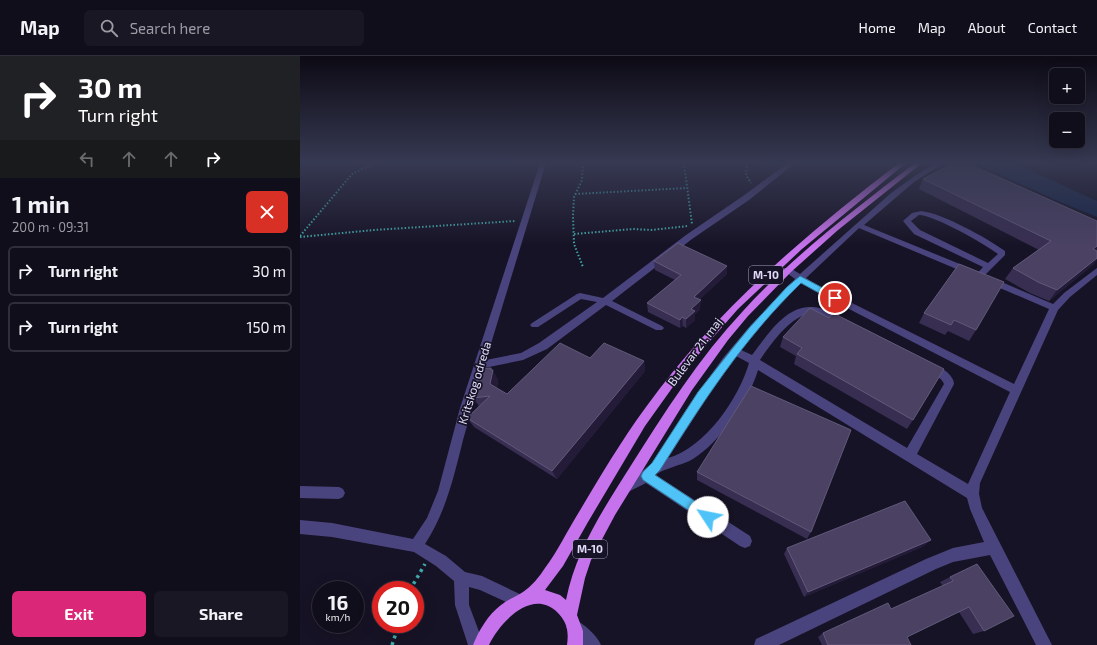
<!DOCTYPE html>
<meta charset="utf-8">
<style>
:root{--surface:#110e1c;--page:#1a1725;--text:#f1f3f6;--muted:#9c9ca3;--line:#302e3b;--accent:#db2777}
body{margin:0;font-family:"Exo 2",sans-serif;background:var(--page);color:var(--text);height:100vh;display:flex;flex-direction:column;font-size:15px;white-space:nowrap}
*{box-sizing:border-box;margin:0}
p{font-size:13px;color:var(--muted)}
.icon{flex:none;width:22px;height:22px;fill:none;stroke:currentColor;stroke-width:2;stroke-linecap:round;stroke-linejoin:round}
.map{position:relative;flex:1;overflow:hidden}
.details{display:flex;flex-direction:column;background:var(--surface);width:300px}
.details>*{flex:none}
.banner{background:#202124;color:#fff;overflow:hidden}
.fabs{position:absolute;left:749px;top:12px;display:grid;gap:8px}
.fabs a{display:grid;place-items:center;width:36px;height:36px;border-radius:6px;background:var(--surface);box-shadow:0 4px 16px #0002,0 0 0 1px var(--line);font-size:20px}
.speed{position:absolute;left:12px;top:525px;display:flex;gap:8px;font-size:20px;font-weight:700;text-align:center}
.speed>*{display:grid;place-content:center;width:52px;height:52px;border-radius:50%;background:var(--surface);box-shadow:0 4px 16px #0002,0 0 0 1px var(--line);line-height:1}
.speed small{font-size:10px;font-weight:400}
.speed .limit{border:6px solid #d22;background:#fff;color:#111}
.pin{position:absolute;display:grid;place-items:center;width:34px;height:34px;color:#fff;margin:-17px;border:2px solid #fff;border-radius:50%;box-shadow:0 1px 4px #0007}
.me{position:absolute;width:44px;margin:-22px;rotate:304deg;stroke-linejoin:round;filter:drop-shadow(0 0 3px #0008)}
.turn{display:flex;align-items:center;gap:14px;height:84px;padding:0 12px;font-size:18px}
.turn .icon{width:52px;height:52px;stroke-width:2.5}
.turn b{display:block;font-size:28px;line-height:34px}
.lanes{display:flex;align-items:center;height:38px;padding:0 12px;background:#0003;justify-content:center;gap:20px;direction:ltr}
.lanes .off{opacity:.35}
.round{display:grid;place-items:center;flex:none;width:42px;height:42px;border-radius:6px;background:var(--page)}
.head{display:flex;align-items:center;justify-content:space-between;height:68px;padding:0 12px}
h1{font-size:24px;font-weight:700;line-height:30px}
.button{display:flex;gap:8px;margin-top:auto;padding:8px 12px}
.button a{flex:1;height:46px;border-radius:6px;background:var(--accent);color:#fff;font-size:16px;font-weight:700;line-height:46px;text-align:center}
.button a+a{background:var(--page);color:var(--text)}
ul{padding:0;list-style:none}
li{display:flex;align-items:center;gap:12px;height:50px;margin:0 8px 6px;padding:0 4px;border:2px solid var(--line);border-radius:6px}
li div{flex:1}
li b{display:block;font-size:15px}
li em{font-style:normal}
header{display:flex;align-items:center;gap:24px;box-sizing:border-box;height:56px;padding:0 20px;background:var(--surface);border-bottom:1px solid var(--line)}
header strong{font-size:19px}
nav{display:flex;gap:22px;margin-inline-start:auto;font-size:14px}
.search{width:280px;height:36px;background:var(--page);display:flex;align-items:center;gap:10px;box-sizing:border-box;padding:0 14px;border-radius:6px;color:var(--muted);font-size:15px}
main{display:flex;flex:1;min-height:0}
.map>svg:first-child{display:block}
.water{fill:#18284a}
.lines{fill:none;stroke-linecap:round;stroke-linejoin:round}
.path-far1{stroke:#40aaaa;stroke-width:2;stroke-dasharray:1.5 2;stroke-linecap:butt}
.path{stroke:#40aaaa;stroke-width:3.5;stroke-dasharray:3 4;stroke-linecap:butt}
.minor{fill:#4a447e;fill-rule:evenodd}
.major{fill:#c672ec;fill-rule:evenodd}
.wall{fill:#382e51}
.shaded-wall{fill:#231b38}
.building{fill:#4a4163;stroke:#62597b}
.route{fill:#4fc3f7;stroke:#337fa1}
.labels{text-anchor:middle;stroke-width:3.5;stroke-linejoin:round;paint-order:stroke}
.shield{fill:#171326;stroke:#a5a0ba;stroke-width:1}
.shield-label{font-size:11px;font-weight:bold;fill:#e2dcfa}
.street-label{font-size:12px;fill:#e2dcfa;stroke:#171326}
</style>
<header>
<strong>Map</strong>
<div class="search"><svg class="icon" aria-label="search" viewBox="0 0 24 24"><circle cx="10" cy="10" r="6"/><path d="M15 15l6 6"/></svg>Search here</div>
<nav><a>Home</a><a>Map</a><a>About</a><a>Contact</a></nav>
</header>
<main>
<section class="details">
<div class="banner">
<div class="turn"><svg class="icon" aria-label="right" viewBox="0 0 24 24"><path d="M7 20v-9h11M14 6l5 5-5 5"/></svg><div><b>30 m</b>Turn right</div></div>
<div class="lanes"><svg class="icon off" aria-label="left" viewBox="0 0 24 24"><path d="M17 20v-9H6M10 6l-5 5 5 5"/></svg><svg class="icon off" aria-label="ahead" viewBox="0 0 24 24"><path d="M12 20V5M6 11l6-6 6 6"/></svg><svg class="icon off" aria-label="ahead" viewBox="0 0 24 24"><path d="M12 20V5M6 11l6-6 6 6"/></svg><svg class="icon" aria-label="right" viewBox="0 0 24 24"><path d="M7 20v-9h11M14 6l5 5-5 5"/></svg></div>
</div>
<div class="head"><div><h1>1 min</h1><p>200 m · 09:31</p></div><a class="round" style="background:#d93025;color:#fff"><svg class="icon" aria-label="close" viewBox="0 0 24 24"><path d="M6 6l12 12M18 6L6 18"/></svg></a></div>
<ul>
<li><svg class="icon" aria-label="right" viewBox="0 0 24 24"><path d="M7 20v-9h11M14 6l5 5-5 5"/></svg><div><b>Turn right</b></div><em>30 m</em></li>
<li><svg class="icon" aria-label="right" viewBox="0 0 24 24"><path d="M7 20v-9h11M14 6l5 5-5 5"/></svg><div><b>Turn right</b></div><em>150 m</em></li>
</ul>
<div class="button"><a>Exit</a><a>Share</a></div>
</section>
<div class="map">
<svg width="797" height="589" viewBox="0 0 797 589">
<rect width="100%" height="100%" fill="#171326"/>
<path class="water" d="M675 107H714L797 145V161L758 145Z"/>
<g class="lines">
<path class="path-far1" d="M283 107 282 124 274 141 273 160 274 188 283 211
M384 107 392 168
M447 107 446 119 451 127
M275 138 387 132
M274 178 333 173 351 174 388 170
M0 180 52 118 75 107
M0 181 74 174 215 165"/>
<path class="path" d="M110 534 125 508
M92 589 99 568"/>
<path class="minor" d="M240 107H246L186 304 221 297 239 287 297 246 281 243 238 271H232L230 269 232 267 277 238 280 237 303 242 386 179 443 140 488 107H495L449 144 392 183 312 245 362 270 364 272 362 274H356L306 249 247 293 223 304 184 312C176 336 170 360 163 384 154 420 146 456 125 488L146 500 165 516 182 520 224 540 226 545 224 550 219 552 180 534 169 531V549L184 589H168L155 549 154 525 136 510 114 496 32 481 0 478V464L32 467 113 483 127 462 138 435 160 352Z
M636 107H644L614 126 564 169 672 213 673 215 672 217H666L559 172 506 222 524 233 714 328 749 253 686 226 685 224 686 222H692L753 248 764 237 797 212V219L770 241 758 254 680 427 679 438 682 452 752 589H736L690 499 653 506 636 513 479 589H454L456 583 626 503 653 492 684 486 670 453 667 442 458 314C449 345 420 386 393 403 383 409 362 413 356 419L450 480 452 485 450 490 445 492 440 490 346 427 324 438 320 436 318 432 320 428 337 419 352 407 386 354 423 302 450 270 495 223 483 214 484 212H490L500 218 591 137 619 117ZM501 227 518 237 710 336 668 428 617 398 654 328C654 318 636 306 626 309L625 312C629 319 641 319 644 328L607 392 460 304C470 289 494 254 515 258 525 260 532 267 541 269L546 266 544 264C535 258 524 252 513 251 485 249 467 280 452 299L441 294 470 259ZM436 300 449 307C439 342 405 392 368 402L406 343Z
M621 155C642 157 687 182 705 195V199L682 222H676L675 220 683 211 614 178 603 165 612 157ZM619 159C634 159 685 188 698 198L688 207 620 174 611 165Z
M0 430 39 431 43 433 45 437 43 441 39 443 0 442Z
M274 563C284 568 297 579 301 589H282L269 576 266 571 269 566Z"/>
<path class="major" d="M599 107H606L502 193 438 253 409 286 380 321 345 370 288 466 263 510 245 534 260 539 266 544C276 494 303 454 330 411 364 357 399 302 443 255 494 199 555 153 615 107H622L538 174 491 216 448 260 428 284 392 334 315 459 291 504 285 522 277 559 283 575V589H267C269 575 267 565 256 555 231 533 200 566 189 589H173C179 574 188 559 201 549 208 543 216 541 223 536 231 531 240 520 245 512 258 495 267 475 279 456 300 421 321 385 346 351 415 255 505 179 599 107Z"/>
</g>
<path class="wall" d="M623 123 797 165V193L796 194 794 208 749 245 730 237 705 223 713 212 739 194 619 133Z
M354 205 427 218 399 244 400 253 395 258V264L386 272 383 270 380 272 348 256 347 247 375 224 355 214Z
M659 208 676 274 669 285 648 275 645 279 619 267 624 257Z
M510 252 613 364 607 373 494 308 496 300 480 291 483 281Z
M290 302 344 305 345 315 257 423 174 371 167 362 179 350 173 342 191 312 198 324 197 332 207 338Z
M397 416 511 476 507 483 397 424Z
M631 484 622 491 504 541 484 498 487 492Z
M650 521 684 575 673 578 659 556 607 581 611 589H522L518 581 523 577 591 553 643 530 640 526Z"/>
<path class="shaded-wall" d="M797 190V193L784 203 793 193Z
M797 202V204L794 208 749 245 757 234Z
M427 210V218L394 249V241Z
M401 244 400 253 395 258V264L386 272V263L391 253Z
M382 261 383 270 380 272V264Z
M344 305 345 315 257 423 252 415Z
M191 312 198 324 196 337 190 328Z
M631 484 622 491 504 541 508 536Z"/>
<path class="building" d="M654 107H667L797 165V190L793 193 797 195V202L757 234 738 226 713 212 751 185 623 123Z
M378 187 427 210 394 241 401 244 391 253 395 255 386 263 382 261 380 264 347 247 381 219 354 205Z
M659 208 704 226 676 274 654 264 651 269 624 257Z
M510 252 529 262 533 257 644 313 613 364 497 298 502 292 483 281Z
M260 287 290 302 304 287 344 305 252 415 167 362 190 340 173 342 180 313 191 312V314H193L190 328 207 338Z
M451 330 551 374 511 476 397 416Z
M605 445 631 484 508 536 487 492Z
M677 508 714 560 684 575 669 551 607 581 611 589H528L523 577 588 547 591 553 653 525 650 521Z"/>
<linearGradient id="sky" x2="0" y2="1"><stop stop-color="#0d0a15"/><stop offset="0.56" stop-color="#363952"/><stop offset="1" stop-color="#363952" stop-opacity="0"/></linearGradient>
<rect width="797" height="190" fill="url(#sky)"/>
<path class="route" d="M500 220 538 240 539 242 538 244H532L501 227C444 282 402 347 360 414L355 419 413 457 414 461 413 465 408 467 343 424 341 420 343 416 352 407 398 336 432 293 450 271 487 231Z"/>
<g class="labels">
<g class="shield">
<rect x="449" y="210" width="34" height="18" rx="3"/>
<rect x="273" y="484" width="34" height="18" rx="3"/>
</g>
<g class="shield-label">
<text x="466" y="223">M-10</text>
<text x="290" y="497">M-10</text>
</g>
<g class="street-label">
<text transform="translate(395 296) rotate(-53)" y="4">Bulevar 21. maj</text>
<text transform="translate(175 327) rotate(-73)" y="4">Kritskog odreda</text>
</g>
</g>
</svg>
<div class="fabs">
<a>+</a>
<a>−</a>
</div>
<div class="speed"><div>16<small>km/h</small></div><div class="limit">20</div></div>
<div class="pin" style="left:535px;top:242px;background:#d93025"><svg class="icon" aria-label="arrive" viewBox="0 0 24 24"><path d="M6 21V4h12l-3 4 3 4H6"/></svg></div>
<svg class="me" style="left:408px;top:461px" viewBox="-20 -20 40 40"><circle r="19" fill="#fff"/><path d="M0-13L10 11 0 6-10 11z" fill="#4fc3f7"/></svg>
</div>
</main>
